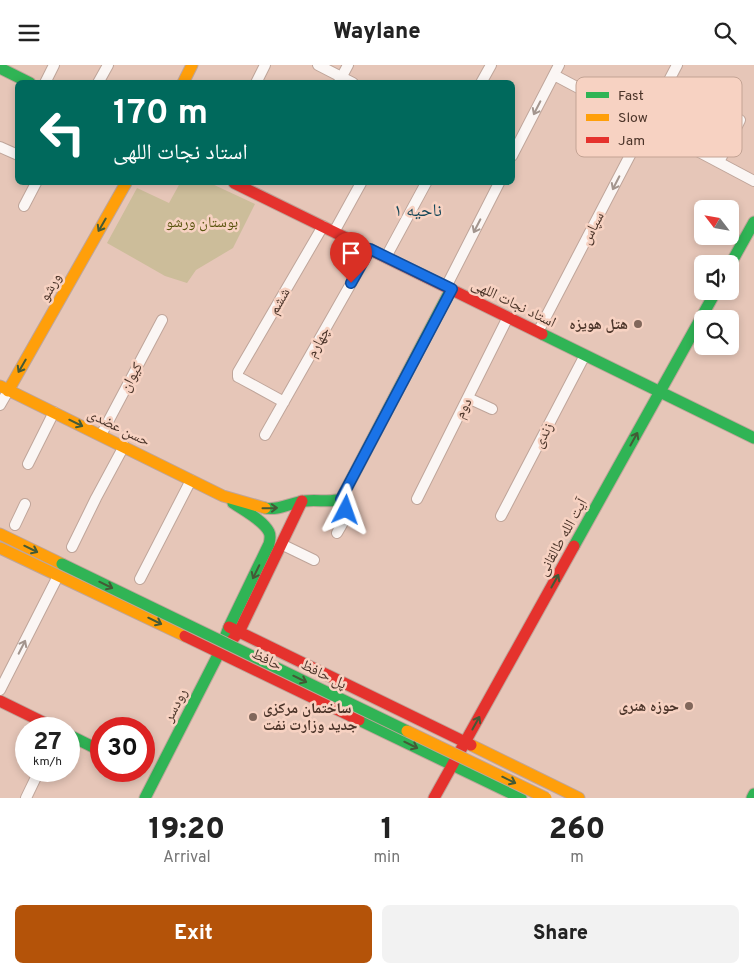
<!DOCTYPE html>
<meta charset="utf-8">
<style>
:root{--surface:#fff;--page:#f2f2f2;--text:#222;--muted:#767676;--accent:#b45309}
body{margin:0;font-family:Overpass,"Noto Naskh Arabic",sans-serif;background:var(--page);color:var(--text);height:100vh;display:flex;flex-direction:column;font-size:19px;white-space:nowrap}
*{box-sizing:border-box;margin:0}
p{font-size:16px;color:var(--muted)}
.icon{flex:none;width:28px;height:28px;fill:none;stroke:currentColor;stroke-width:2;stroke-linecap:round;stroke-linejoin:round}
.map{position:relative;height:733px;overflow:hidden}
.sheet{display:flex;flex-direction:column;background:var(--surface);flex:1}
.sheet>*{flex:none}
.hud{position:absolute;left:15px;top:15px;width:500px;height:105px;border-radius:8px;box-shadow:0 2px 8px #0003;background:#00695c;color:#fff;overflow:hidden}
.needle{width:32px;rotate:301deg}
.buttons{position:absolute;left:694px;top:135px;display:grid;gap:10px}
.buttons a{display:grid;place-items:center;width:45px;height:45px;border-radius:8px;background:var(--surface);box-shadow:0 2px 8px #0003;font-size:25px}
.speed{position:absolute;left:15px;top:652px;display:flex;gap:10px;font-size:25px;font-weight:700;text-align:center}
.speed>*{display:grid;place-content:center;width:65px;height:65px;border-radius:50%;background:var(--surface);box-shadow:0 2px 8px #0003;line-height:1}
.speed small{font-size:12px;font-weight:400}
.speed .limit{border:8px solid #d22;background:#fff;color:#111}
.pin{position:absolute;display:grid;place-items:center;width:42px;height:42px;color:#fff;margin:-51px -21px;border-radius:50% 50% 50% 0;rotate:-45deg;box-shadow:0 0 5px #0007}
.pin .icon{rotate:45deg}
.me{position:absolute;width:55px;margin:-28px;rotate:4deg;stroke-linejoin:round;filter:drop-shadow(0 0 4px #0008)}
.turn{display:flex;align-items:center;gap:18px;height:105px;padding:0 15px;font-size:22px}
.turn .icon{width:65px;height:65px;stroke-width:2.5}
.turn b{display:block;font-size:35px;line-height:42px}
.eta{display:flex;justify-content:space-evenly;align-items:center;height:85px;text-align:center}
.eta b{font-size:30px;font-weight:800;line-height:35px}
.primary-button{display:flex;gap:10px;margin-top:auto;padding:10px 15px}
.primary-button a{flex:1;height:58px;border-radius:8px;background:var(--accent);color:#fff;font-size:20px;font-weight:800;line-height:58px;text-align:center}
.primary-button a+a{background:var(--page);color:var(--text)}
header{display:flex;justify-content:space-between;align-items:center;height:65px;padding:0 15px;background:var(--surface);font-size:22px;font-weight:800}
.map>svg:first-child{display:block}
.green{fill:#ccbd9a}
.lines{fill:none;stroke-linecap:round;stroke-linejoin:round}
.street-casing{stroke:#bfa59a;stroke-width:12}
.fast-casing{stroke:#bfa59a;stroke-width:13}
.slow-casing{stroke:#bfa59a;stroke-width:13}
.jam-casing{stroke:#bfa59a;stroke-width:13}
.street{stroke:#fbf6f4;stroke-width:10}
.fast{stroke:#30b455;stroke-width:11}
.slow{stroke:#ff9f0a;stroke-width:11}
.jam{stroke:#e5322d;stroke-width:11}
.fast-bridge-casing{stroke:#bfa59a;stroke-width:13;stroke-linecap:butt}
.slow-bridge-casing{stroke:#bfa59a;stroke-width:13;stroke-linecap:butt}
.fast-bridge{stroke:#30b455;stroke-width:11}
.slow-bridge{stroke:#ff9f0a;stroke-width:11}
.oneway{stroke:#a3958e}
.oneway2{stroke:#435a36}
.route-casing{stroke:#114b97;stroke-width:12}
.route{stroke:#1a73e8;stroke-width:9}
.poi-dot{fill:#81675b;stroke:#f7d2c2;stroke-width:2}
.labels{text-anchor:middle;stroke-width:5;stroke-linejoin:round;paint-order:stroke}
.park-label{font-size:15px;fill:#58530d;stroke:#f7d2c2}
.street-label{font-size:15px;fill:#4b3429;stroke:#f7d2c2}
.poi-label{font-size:15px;font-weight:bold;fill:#4b3429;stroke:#f7d2c2;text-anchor:end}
.quarter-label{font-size:18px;fill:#154759;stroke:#f7d2c2}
.key{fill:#f7d2c2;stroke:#c3a394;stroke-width:1}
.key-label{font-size:14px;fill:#4b3429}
</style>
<header><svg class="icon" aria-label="menu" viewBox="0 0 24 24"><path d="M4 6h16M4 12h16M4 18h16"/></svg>Waylane<svg class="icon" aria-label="search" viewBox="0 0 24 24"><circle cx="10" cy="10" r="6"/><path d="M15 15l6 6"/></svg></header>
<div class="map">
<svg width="754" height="733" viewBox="0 0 754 733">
<rect width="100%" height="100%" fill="#e6c6b8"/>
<path class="green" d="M180 118H210L255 139 233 183 196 205 187 218 165 211 137 195 107 178 137 123 169 138Z"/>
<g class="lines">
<defs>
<path id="street" d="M318 0 353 18
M554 10 754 116
M339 17 348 0
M45 18 54 0
M98 18 108 0
M256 18 265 0
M481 18 491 0
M0 82 18 90
M512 91 559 0
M719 97 740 55
M24 141 36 118
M334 167 361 118
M386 192 426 118
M446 222 499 118
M538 267 677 0
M468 333 492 344
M284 337 242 314 238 312V307L323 161
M0 340 8 326
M101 370 162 255
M265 370 370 185
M28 399 54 347
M417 434 508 252
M501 451 585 290
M15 460 25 439
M337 468C345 453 350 451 341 434
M281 479 314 495
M72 482 96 433 124 381
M140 514 191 415
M0 625 58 511
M26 733 39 706"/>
<path id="fast" d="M0 3 30 18
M730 200 754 157
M542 269 754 373
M265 443C278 446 292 437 305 436 317 434 329 438 341 434L451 224
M574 481 716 226
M359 655 521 733
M69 670 101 686
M145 733 219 588 229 562 269 479C270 475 271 471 269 467 263 455 243 445 233 438
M752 733 754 729"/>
<path id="slow" d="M183 18 192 0
M0 321 223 431 265 443
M8 326 126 118
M0 469 62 499
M0 483 185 571
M471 680 579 733"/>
<path id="jam" d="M234 118 542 269
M229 562 471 680
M185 571 359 655
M232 575 239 567 302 436
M0 636 57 664
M434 733 574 481"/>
</defs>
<use href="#street" class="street-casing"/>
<use href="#fast" class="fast-casing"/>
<use href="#slow" class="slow-casing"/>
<use href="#jam" class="jam-casing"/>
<use href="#street" class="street"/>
<use href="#fast" class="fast"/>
<use href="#slow" class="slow"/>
<use href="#jam" class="jam"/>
<defs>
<path id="fast-bridge" d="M62 499 407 666"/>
<path id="slow-bridge" d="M407 666 546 733"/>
</defs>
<use href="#fast-bridge" class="fast-bridge-casing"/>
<use href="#slow-bridge" class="slow-bridge-casing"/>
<use href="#fast-bridge" class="fast-bridge"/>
<use href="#slow-bridge" class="slow-bridge"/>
</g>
<defs><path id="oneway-shaft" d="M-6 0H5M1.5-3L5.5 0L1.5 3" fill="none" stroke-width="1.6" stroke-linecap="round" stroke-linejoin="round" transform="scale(1.25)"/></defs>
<g class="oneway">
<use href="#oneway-shaft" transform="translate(537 43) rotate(117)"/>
<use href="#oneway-shaft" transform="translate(616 118) rotate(117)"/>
<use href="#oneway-shaft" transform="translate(477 161) rotate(117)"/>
<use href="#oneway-shaft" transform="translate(22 582) rotate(-63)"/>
</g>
<g class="oneway2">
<use href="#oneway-shaft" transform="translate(102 160) rotate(120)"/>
<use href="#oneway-shaft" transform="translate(22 301) rotate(120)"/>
<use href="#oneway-shaft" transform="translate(76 358) rotate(26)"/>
<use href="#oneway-shaft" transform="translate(634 374) rotate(-61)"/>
<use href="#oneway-shaft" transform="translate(270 443) rotate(-1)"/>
<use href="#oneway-shaft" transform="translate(31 484) rotate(26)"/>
<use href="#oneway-shaft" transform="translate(256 507) rotate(116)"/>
<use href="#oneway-shaft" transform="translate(555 516) rotate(-61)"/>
<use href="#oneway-shaft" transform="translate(106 520) rotate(26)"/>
<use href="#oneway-shaft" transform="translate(155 556) rotate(26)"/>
<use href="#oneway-shaft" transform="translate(300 614) rotate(26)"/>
<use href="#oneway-shaft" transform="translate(476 658) rotate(-61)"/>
<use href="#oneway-shaft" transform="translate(411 680) rotate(26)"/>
<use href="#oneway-shaft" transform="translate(509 715) rotate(26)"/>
</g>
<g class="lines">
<defs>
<path id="route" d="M346 445 341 434 452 224 370 184 351 218"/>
</defs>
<use href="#route" class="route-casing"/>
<use href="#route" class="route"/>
</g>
<g class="poi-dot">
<circle cx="638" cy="259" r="5"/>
<circle cx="689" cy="641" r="5"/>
<circle cx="253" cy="652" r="5"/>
</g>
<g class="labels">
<g class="park-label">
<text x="202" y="162">بوستان ورشو</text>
</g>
<g class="street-label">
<text transform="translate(592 163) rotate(-63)" y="5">سپاس</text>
<text transform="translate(50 222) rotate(-60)" y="5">ورشو</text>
<text transform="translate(279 236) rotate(-60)" y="5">ششم</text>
<text transform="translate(514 238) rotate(26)" y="5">استاد نجات اللهی</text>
<text transform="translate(318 277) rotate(-61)" y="5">چهارم</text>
<text transform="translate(131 312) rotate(-62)" y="5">کیوان</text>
<text transform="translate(463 343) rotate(-63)" y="5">دوم</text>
<text transform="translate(119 362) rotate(26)" y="5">حسن عضدی</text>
<text transform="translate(543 370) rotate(-62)" y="5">زندی</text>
<text transform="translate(562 472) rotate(-61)" y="5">آیت الله طالقانی</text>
<text transform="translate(267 594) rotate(26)" y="5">حافظ</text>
<text transform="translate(324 609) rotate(26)" y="5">پل حافظ</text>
<text transform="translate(175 640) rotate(-63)" y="5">رودسر</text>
</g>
<g class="poi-label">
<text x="628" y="264">هتل هویزه</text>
<text x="679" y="646">حوزه هنری</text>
<text x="263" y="648" text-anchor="start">ساختمان مرکزی<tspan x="263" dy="17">جدید وزارت نفت</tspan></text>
</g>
<g class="quarter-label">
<text x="418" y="151">ناحیه ۱</text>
</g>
</g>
<rect x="576" y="12" width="166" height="80" rx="8" class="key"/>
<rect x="586" y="27" width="23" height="6" fill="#30b455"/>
<rect x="586" y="49" width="23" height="7" fill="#ff9f0a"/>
<rect x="586" y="72" width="23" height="6" fill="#e5322d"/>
<g class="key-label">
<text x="618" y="35">Fast</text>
<text x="618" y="57">Slow</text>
<text x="618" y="80">Jam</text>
</g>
</svg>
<div class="buttons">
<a><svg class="needle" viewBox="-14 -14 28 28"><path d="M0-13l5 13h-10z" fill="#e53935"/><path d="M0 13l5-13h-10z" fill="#767676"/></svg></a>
<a><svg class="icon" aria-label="sound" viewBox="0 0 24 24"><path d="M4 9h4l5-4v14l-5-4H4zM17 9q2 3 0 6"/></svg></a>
<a><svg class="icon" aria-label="search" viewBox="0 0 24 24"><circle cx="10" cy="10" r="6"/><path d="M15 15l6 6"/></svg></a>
</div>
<div class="speed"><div>27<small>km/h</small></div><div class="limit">30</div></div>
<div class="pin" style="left:351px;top:218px;background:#d93025"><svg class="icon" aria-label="arrive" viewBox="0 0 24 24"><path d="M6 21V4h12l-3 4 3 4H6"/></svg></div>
<svg class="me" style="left:346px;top:445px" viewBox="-20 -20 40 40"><path d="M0-17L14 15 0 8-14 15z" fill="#1a73e8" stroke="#fff" stroke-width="4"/></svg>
<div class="hud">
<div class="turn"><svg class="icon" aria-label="left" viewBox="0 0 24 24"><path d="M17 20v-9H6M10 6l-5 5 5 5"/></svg><div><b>170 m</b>استاد نجات اللهی</div></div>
</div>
</div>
<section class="sheet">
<div class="eta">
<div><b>19:20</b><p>Arrival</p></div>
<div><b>1</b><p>min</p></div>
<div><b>260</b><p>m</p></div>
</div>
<div class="primary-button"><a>Exit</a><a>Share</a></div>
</section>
